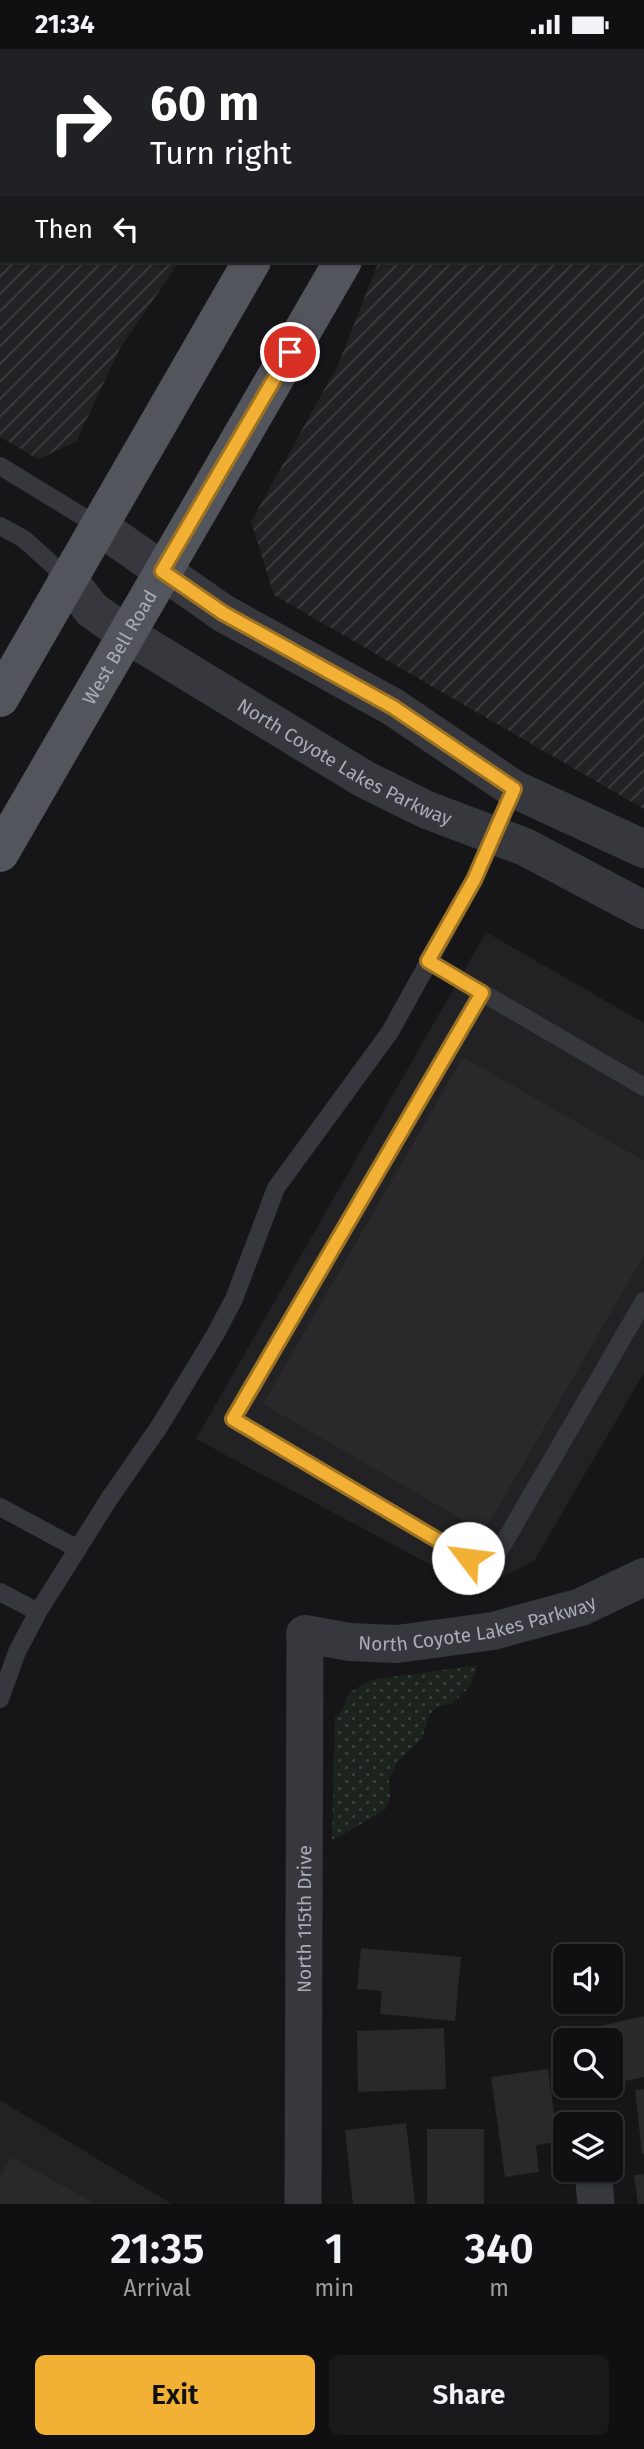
<!DOCTYPE html>
<style>
:root{--surface:#101012;--page:#19191b;--text:#f1f3f6;--muted:#9c9d9f;--line:#303032;--accent:#f2b134}
body{margin:0;font-family:"Fira Sans",sans-serif;background:var(--page);color:var(--text);height:100vh;display:flex;flex-direction:column;font-size:26px;white-space:nowrap}
*{box-sizing:border-box;margin:0}
p{font-size:23px;color:var(--muted)}
.icon{flex:none;width:38px;height:38px;fill:none;stroke:currentColor;stroke-width:2;stroke-linecap:round;stroke-linejoin:round}
.map{position:relative;height:2155px;overflow:hidden}
.panel{display:flex;flex-direction:column;background:var(--surface);flex:1}
.panel>*{flex:none}
.banner{position:absolute;left:0px;top:0px;width:644px;height:214px;box-shadow:0 2px 5px #0004,0 0 0 2px var(--line);background:#202124;color:#fff;overflow:hidden}
.tools{position:absolute;left:553px;top:1895px;display:grid;gap:14px}
.tools a{display:grid;place-items:center;width:70px;height:70px;border-radius:10px;background:var(--surface);box-shadow:0 2px 5px #0004,0 0 0 2px var(--line);font-size:35px}
.pin{position:absolute;display:grid;place-items:center;width:60px;height:60px;color:#fff;margin:-30px;border:4px solid #fff;border-radius:50%;box-shadow:0 2px 7px #0007}
.me{position:absolute;width:77px;margin:-38px;rotate:300deg;stroke-linejoin:round;filter:drop-shadow(0 0 5px #0008)}
.turn{display:flex;align-items:center;gap:24px;height:147px;padding:0 35px;font-size:32px}
.turn .icon{width:91px;height:91px;stroke-width:2.5}
.turn b{display:block;font-size:49px;line-height:60px}
.then{display:flex;align-items:center;height:66px;padding:0 35px;background:#0003;gap:14px;font-size:26px}
.eta{display:flex;justify-content:space-evenly;align-items:center;height:119px;text-align:center}
.eta b{font-size:42px;font-weight:600;line-height:49px}
.action{display:flex;gap:14px;margin-top:auto;padding:14px 35px}
.action a{flex:1;height:80px;border-radius:10px;background:var(--accent);color:#111;font-size:28px;font-weight:600;line-height:80px;text-align:center}
.action a+a{background:var(--page);color:var(--text)}
.status{display:flex;justify-content:space-between;align-items:center;height:49px;padding:0 35px;background:var(--surface);direction:ltr}
.status svg{height:19px;fill:currentColor}
.map>svg:first-child{display:block}
.built{fill:#222225}
.industrial{fill:url(#industrial-furrows)}
.grass{fill:url(#grass-dots)}
.building{fill:#29292c}
.lines{fill:none;stroke-linecap:round;stroke-linejoin:round}
.service{stroke:#37383d;stroke-width:18}
.minor{stroke:#37383d;stroke-width:37}
.tertiary{stroke:#37383d;stroke-width:38}
.primary{stroke:#53555c;stroke-width:38}
.route-casing{stroke:#9d7322;stroke-width:18}
.route{stroke:#f2b134;stroke-width:12}
.labels{text-anchor:middle;stroke-width:7;stroke-linejoin:round;paint-order:stroke}
.street-label{font-size:19px;fill:#a8adb8;stroke:#111113}
</style>
<div class="status"><b>21:34</b><svg viewBox="0 0 49 12"><path d="M0 12V9h3v3zM5 12V6h3v6zM10 12V3h3v9zM15 12V0h3v12zM26 1h20v11H26zM47 4h2v5h-2z"/></svg></div>
<div class="map">
<svg width="644" height="2155" viewBox="0 0 644 2155">
<defs>
<pattern id="industrial-furrows" width="10" height="10" patternUnits="userSpaceOnUse" patternTransform="scale(1.75)"><rect width="10" height="10" fill="#222225"/><path d="M-1 1l2-2M0 10L10 0M9 11l2-2" fill="none" stroke="#3f3f43"/></pattern>
<pattern id="grass-dots" width="8" height="8" patternUnits="userSpaceOnUse" patternTransform="scale(1.75)"><rect width="8" height="8" fill="#1c231d"/><path d="M2 2h.1M6 6h.1" fill="none" stroke="#3a403c" stroke-width="1.8" stroke-linecap="round"/></pattern>
</defs>
<rect width="100%" height="100%" fill="#161618"/>
<path class="built" d="M486 883 644 974V1324L534 1512 487 1536 455 1529 196 1390Z
M0 2051 172 2155H0Z"/>
<path class="industrial" d="M0 0H322L2 2V212H180L120 299 76 393 38 410 0 388Z
M496 0H644V760L274 546 251 473 338 316 379 212H642V2Z"/>
<path class="grass" d="M478 1616 470 1637 453 1654 437 1658 429 1666 422 1690 397 1713 389 1730 390 1749 385 1761 332 1792 335 1667H339L350 1643 370 1631Z"/>
<path class="building" d="M463 1008 644 1112V1206L484 1483 263 1355Z
M361 1899 461 1908 455 1972 380 1965 382 1942 357 1940Z
M644 1967V2028L611 2035V1992H603L600 1977Z
M444 1979 446 2040 358 2043 357 1982Z
M548 2020 558 2093 536 2096 539 2123 505 2128 491 2028Z
M644 2040V2105H642L635 2041Z
M406 2074 415 2155H353L345 2081Z
M427 2080H484V2155H427Z
M11 2108 96 2155H0V2128Z
M644 2125V2155H638L634 2126Z"/>
<g class="lines">
<path class="service" d="M0 417 100 478
M0 477 24 490 67 529
M428 912 644 1038
M482 944 233 1370 468 1509 499 1502 644 1252
M0 1458 78 1500
M0 1543 38 1563
M0 1650 17 1603 38 1563 109 1450 159 1378 215 1286 234 1250 276 1139 390 983 474 831 514 740"/>
<g class="minor">
<path d="M593 2121 596 2155"/>
<path id="s1" d="M303 2155 305 1585"/>
</g>
<g class="tertiary">
<path d="M100 478 223 564 393 658 514 740 644 800"/>
<path id="s2" d="M67 529 92 561 126 585 364 730 427 761 525 798 644 861"/>
<path id="s3" d="M305 1585 350 1593 397 1595 493 1582 581 1558 644 1528"/>
</g>
<g class="primary">
<path d="M373 2 374 0"/>
<path d="M463 2 464 0"/>
<path d="M0 649 252 212"/>
<path id="s4" d="M0 804 343 212"/>
</g>
</g>
<g class="lines">
<defs>
<path id="route" d="M290 303 162 522 223 564 393 658 514 740 474 831 428 912 482 944 233 1370 468 1509"/>
</defs>
<use href="#route" class="route-casing"/>
<use href="#route" class="route"/>
</g>
<g class="labels">
<g class="street-label">
<text dy="7" stroke="none"><textPath href="#s4" startOffset="238">West Bell Road</textPath></text>
<text dy="7" stroke="none"><textPath href="#s2" startOffset="336">North Coyote Lakes Parkway</textPath></text>
<text dy="7" stroke="none"><textPath href="#s3" startOffset="175">North Coyote Lakes Parkway</textPath></text>
<text dy="7" stroke="none"><textPath href="#s1" startOffset="285">North 115th Drive</textPath></text>
</g>
</g>
</svg>
<div class="tools">
<a><svg class="icon" aria-label="sound" viewBox="0 0 24 24"><path d="M4 9h4l5-4v14l-5-4H4zM17 9q2 3 0 6"/></svg></a>
<a><svg class="icon" aria-label="search" viewBox="0 0 24 24"><circle cx="10" cy="10" r="6"/><path d="M15 15l6 6"/></svg></a>
<a><svg class="icon" aria-label="layers" viewBox="0 0 24 24"><path d="M12 4l9 5-9 5-9-5zM3 14l9 5 9-5"/></svg></a>
</div>
<div class="pin" style="left:290px;top:303px;background:#d93025"><svg class="icon" aria-label="arrive" viewBox="0 0 24 24"><path d="M6 21V4h12l-3 4 3 4H6"/></svg></div>
<svg class="me" style="left:468px;top:1509px" viewBox="-20 -20 40 40"><circle r="19" fill="#fff"/><path d="M0-13L10 11 0 6-10 11z" fill="#f2b134"/></svg>
<div class="banner">
<div class="turn"><svg class="icon" aria-label="right" viewBox="0 0 24 24"><path d="M7 20v-9h11M14 6l5 5-5 5"/></svg><div><b>60 m</b>Turn right</div></div>
<div class="then">Then<svg class="icon" aria-label="left" viewBox="0 0 24 24"><path d="M17 20v-9H6M10 6l-5 5 5 5"/></svg></div>
</div>
</div>
<section class="panel">
<div class="eta">
<div><b>21:35</b><p>Arrival</p></div>
<div><b>1</b><p>min</p></div>
<div><b>340</b><p>m</p></div>
</div>
<div class="action"><a>Exit</a><a>Share</a></div>
</section>
